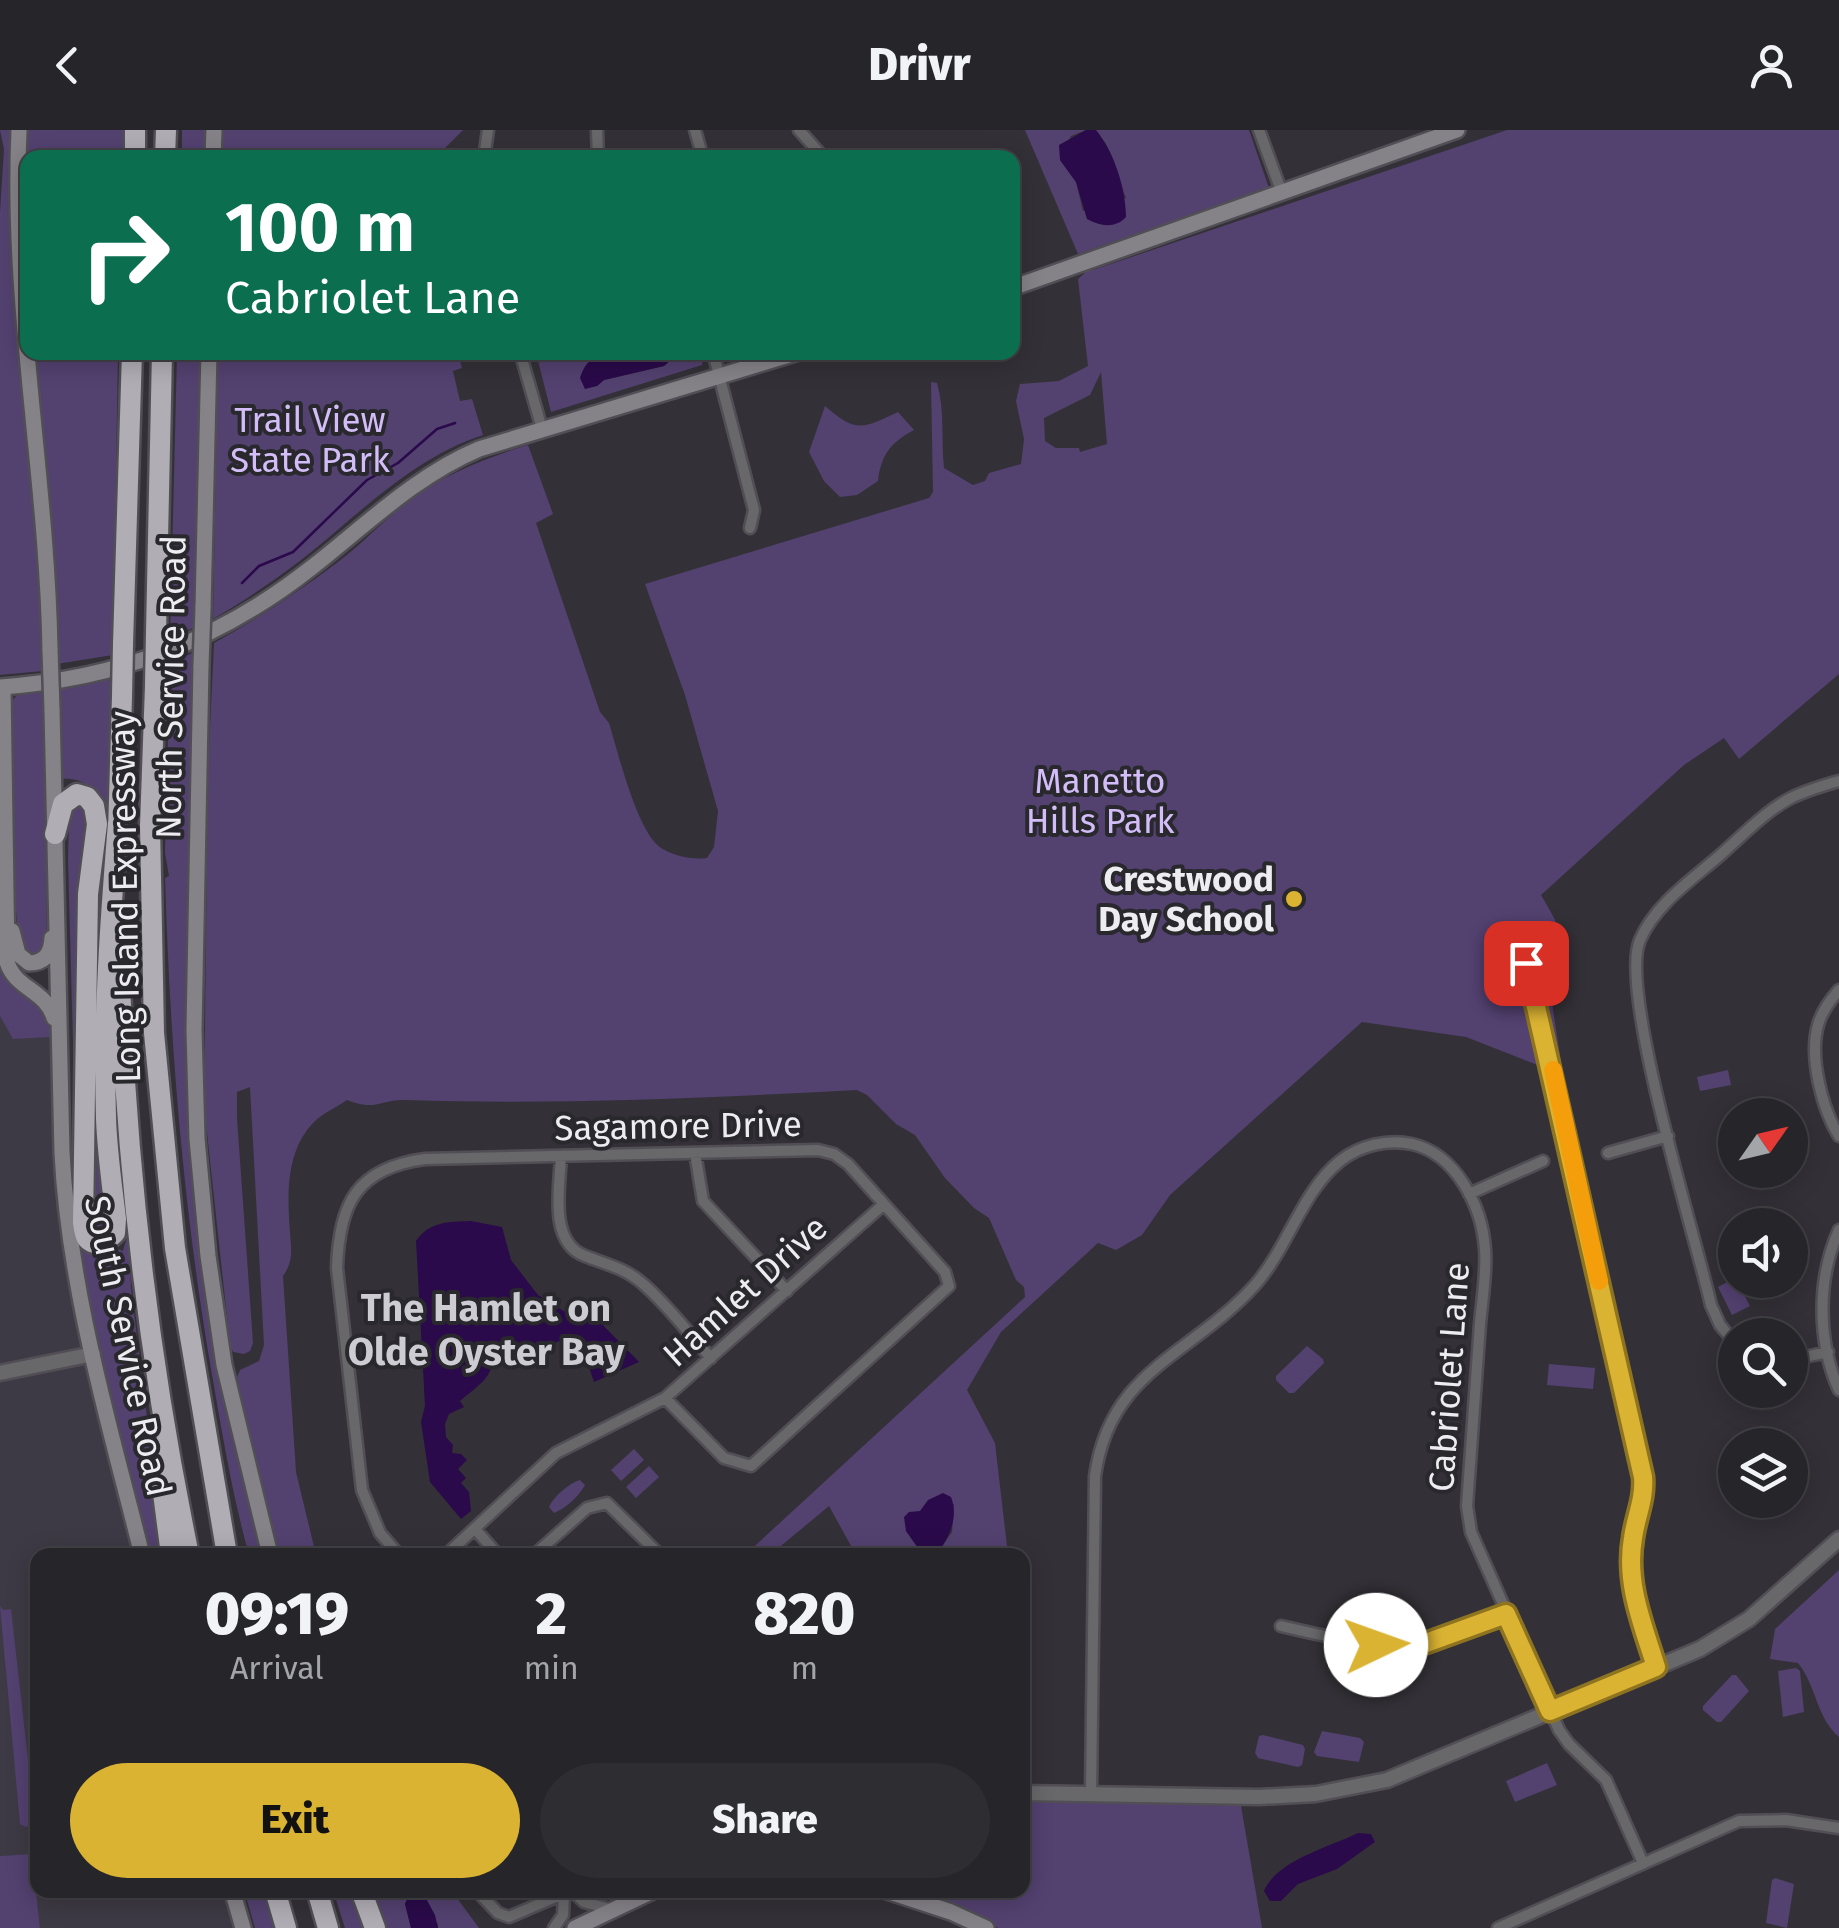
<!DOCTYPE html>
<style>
:root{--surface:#262529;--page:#2e2d31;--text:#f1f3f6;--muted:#a4a5a8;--line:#424246;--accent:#dab333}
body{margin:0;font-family:"Fira Sans",sans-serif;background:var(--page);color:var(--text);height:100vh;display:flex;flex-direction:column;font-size:38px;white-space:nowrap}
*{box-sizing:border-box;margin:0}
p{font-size:32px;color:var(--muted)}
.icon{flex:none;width:55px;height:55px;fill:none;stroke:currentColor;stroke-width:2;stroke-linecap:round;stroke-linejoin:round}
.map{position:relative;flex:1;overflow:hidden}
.details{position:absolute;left:30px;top:1418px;width:1000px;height:350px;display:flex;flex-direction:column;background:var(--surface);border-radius:20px;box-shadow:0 5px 25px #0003,0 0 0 2px var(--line)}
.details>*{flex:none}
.guide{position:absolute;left:20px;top:20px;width:1000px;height:210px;border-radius:20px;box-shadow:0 5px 25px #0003,0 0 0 2px var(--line);background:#0b6e4f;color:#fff;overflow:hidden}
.needle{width:65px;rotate:56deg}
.buttons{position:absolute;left:1718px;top:968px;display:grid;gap:20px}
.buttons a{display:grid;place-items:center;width:90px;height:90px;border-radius:50%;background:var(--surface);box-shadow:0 5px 25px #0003,0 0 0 2px var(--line);font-size:50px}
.pin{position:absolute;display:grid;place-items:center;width:85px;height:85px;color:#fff;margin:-42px;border-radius:20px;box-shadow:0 5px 15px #0006}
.me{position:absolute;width:110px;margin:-55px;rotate:87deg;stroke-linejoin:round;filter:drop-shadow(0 0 8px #0008)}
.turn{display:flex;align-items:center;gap:35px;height:210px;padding:0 40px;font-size:45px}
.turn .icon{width:130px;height:130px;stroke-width:2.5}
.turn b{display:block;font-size:70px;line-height:85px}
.eta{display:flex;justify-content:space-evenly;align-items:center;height:170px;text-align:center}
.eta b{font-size:60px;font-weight:800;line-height:70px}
.cta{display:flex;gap:20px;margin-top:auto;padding:20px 40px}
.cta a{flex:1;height:115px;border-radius:60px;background:var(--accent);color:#111;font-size:40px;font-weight:800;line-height:115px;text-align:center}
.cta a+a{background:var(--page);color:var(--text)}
header{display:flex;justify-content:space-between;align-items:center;height:130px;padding:0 40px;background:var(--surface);font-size:45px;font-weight:800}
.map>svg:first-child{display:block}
.built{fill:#3e3a45}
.green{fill:#534170;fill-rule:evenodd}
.water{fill:#2a0a4a}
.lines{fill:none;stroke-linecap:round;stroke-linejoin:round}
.stream{stroke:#2a0a4a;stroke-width:2.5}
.minor-casing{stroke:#514f55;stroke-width:15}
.tertiary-casing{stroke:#514f55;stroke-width:19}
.secondary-casing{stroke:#514f55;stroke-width:20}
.motorway-casing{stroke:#514f55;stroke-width:25}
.minor{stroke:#68676a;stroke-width:10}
.tertiary{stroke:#68676a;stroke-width:14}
.secondary{stroke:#858388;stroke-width:15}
.motorway{stroke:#b0adb5;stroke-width:20}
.secondary-bridge-casing{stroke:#514f55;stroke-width:20;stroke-linecap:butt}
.motorway-bridge-casing{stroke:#514f55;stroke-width:25;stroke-linecap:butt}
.secondary-bridge{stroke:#858388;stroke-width:15}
.motorway-bridge{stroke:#b0adb5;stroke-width:20}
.route-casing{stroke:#8e7421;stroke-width:25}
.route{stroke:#dab333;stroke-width:18}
.slow{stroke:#f59e0b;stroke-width:18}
.poi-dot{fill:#dab333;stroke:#29282d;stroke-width:4}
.labels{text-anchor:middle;stroke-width:8;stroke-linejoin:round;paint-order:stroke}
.park-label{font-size:35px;fill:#d2bdf8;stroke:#29282d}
.street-label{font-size:35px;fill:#edecf0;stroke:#29282d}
.poi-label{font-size:35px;font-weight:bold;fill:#edecf0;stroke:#29282d;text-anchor:end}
.neighbourhood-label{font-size:38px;font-weight:bold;fill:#ceccd3;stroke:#29282d}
</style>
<header><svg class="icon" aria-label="back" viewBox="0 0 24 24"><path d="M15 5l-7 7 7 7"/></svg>Drivr<svg class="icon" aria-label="person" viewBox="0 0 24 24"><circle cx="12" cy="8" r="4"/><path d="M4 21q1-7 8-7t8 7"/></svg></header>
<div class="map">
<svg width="1839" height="1798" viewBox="0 0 1839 1798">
<rect width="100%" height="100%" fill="#333137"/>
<path class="built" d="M0 692 6 844 50 889 53 1020 59 1100 134 1425H38V1760H224L234 1798H40L32 1725 0 1726Z"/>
<path class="green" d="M0 0H11V143H22L27 0H124V27L28 28V222L118 223 113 525 44 536 43 541 0 545V82L4 19Z
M182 0H208V27L182 28Z
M223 0H463L435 28 223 27Z
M1025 0H1086L1071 6 1060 30 1076 52 1083 81 1126 68C1117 46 1113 12 1092 0H1249L1269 58 1078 124Z
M1507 0H1839V544L1739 629 1724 608 1684 635 1541 765C1557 793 1569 806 1546 834L1563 945 1466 907 1362 892 1170 1065 1142 1105 1116 1120 1098 1113 1001 1202 967 1260 995 1313 1008 1425H936L952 1402 954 1374 917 1383 906 1401 924 1422 929 1418 927 1425H856L829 1376 770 1425H745L1025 1167 1024 1157 1016 1150 989 1088 974 1078 945 1048 915 1005 896 994 867 965 857 960C707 968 554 975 406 970 379 969 378 982 347 970 337 977 323 983 314 992 286 1020 287 1064 290 1102 291 1121 294 1130 283 1146L296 1342 316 1425H280L253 1325 237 1247 240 1240 259 1231 264 1215 250 957 237 962V988L253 1213 250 1221 244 1224 233 1222 230 1215 204 975 208 640 214 513C257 489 298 462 338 432 363 413 384 390 409 371 445 344 485 328 528 315L553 384 536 393 600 582 609 593C618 622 637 702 661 718 674 726 692 730 707 728L714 717 718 681 685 565 645 454 929 368 933 362 931 252 937 253C945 281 941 309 944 338L973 355 985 351 989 343 1021 334 1024 309 1016 271 1020 254 1059 251 1088 236 1078 149 1089 139 1093 140ZM1101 242 1107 314 1080 322 1079 318H1056L1045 311 1044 288 1090 265Z
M177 223H201L197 496 170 509Z
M218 223H458L462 238 453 241 460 271 472 269 483 305C418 326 367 376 316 418 283 445 249 468 213 489Z
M536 223H610L592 227 597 256 604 250 664 236 679 223 703 224 702 235 551 282Z
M825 276C856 303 862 299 898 282L914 300C891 312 881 325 878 351L857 365 840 367 824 351 809 322Z
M196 522C191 698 179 876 193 1053 204 1180 233 1302 266 1425H249C232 1364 222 1302 211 1239 183 1076 170 913 165 748L169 746 165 723 170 531Z
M113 548V1092L99 1106 91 1093 101 678C95 657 83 647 60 649L59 559Z
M44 561 48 640 45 663 47 813 43 821 30 826 19 810 14 762 10 573 17 565Z
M77 674 90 678 82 1115 97 1128 109 1126 118 1119 123 1121 126 1110 129 1109 131 1158 164 1425H149L80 1139 72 1049 75 986 68 729 69 689Z
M0 794 5 836 35 865 50 889V907L13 909 0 886Z
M1728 940 1731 955 1700 961 1697 947Z
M1735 1148 1750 1176 1732 1185 1718 1157Z
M1307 1216 1323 1229 1324 1233 1294 1263H1289L1276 1250V1246Z
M1549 1234 1595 1238 1593 1259 1547 1255Z
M634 1319 644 1330 621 1351 611 1340Z
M649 1336 659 1347 636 1368 626 1357Z
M580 1350 585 1355C579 1366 565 1379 554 1383L549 1377C554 1366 568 1354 580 1350Z
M1839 1440V1607C1816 1587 1817 1557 1798 1533L1770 1529 1775 1499Z
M0 1476 3 1480 11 1479 32 1666H37L35 1691 26 1697 20 1694Z
M1796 1538 1800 1541 1804 1582 1783 1587 1778 1541Z
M1732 1545H1736L1749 1561 1721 1592H1717L1703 1580V1576Z
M1322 1601 1360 1608 1364 1612 1359 1632 1317 1626 1314 1622Z
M1263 1605 1303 1615 1305 1619 1302 1635 1298 1637 1258 1628 1255 1623 1259 1606Z
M1547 1633 1557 1655 1515 1672 1506 1651Z
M1023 1670 1241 1676 1262 1798H998L968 1780 903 1760H1022Z
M32 1724 40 1798H0V1726Z
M1775 1748 1794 1754 1787 1798 1766 1793 1772 1750Z
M244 1760H266L277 1798H255Z
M333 1760H356L368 1798H345Z
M374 1760H451L479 1798H438V1794L408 1767 405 1774 411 1798H385Z"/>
<path class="water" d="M1086 0H1096C1114 22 1126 59 1126 87 1115 99 1100 96 1087 89L1076 52 1060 30 1059 15Z
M610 222H679V223L664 236 604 250 597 256 585 259 580 248C586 230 592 228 610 222Z
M471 1091 502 1097 511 1130 538 1165 565 1182 599 1191 639 1232 594 1252 590 1240 594 1222 590 1217H584L577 1205 523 1224C495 1211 495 1238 485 1249 478 1257 468 1264 460 1271L464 1277 449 1284 445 1294 446 1307 453 1315 452 1323 461 1324 467 1330 458 1339 466 1348 461 1353 469 1362 471 1381 461 1389 430 1352 421 1292 425 1276 416 1111C430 1091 448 1092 471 1091Z
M943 1363 951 1367C959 1388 949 1408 936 1425H927L929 1418 920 1421 906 1401 904 1387 909 1382 920 1381 928 1370Z
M1358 1703 1371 1704 1375 1712 1337 1739 1298 1754 1281 1771H1270L1264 1761C1277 1730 1330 1717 1358 1703Z
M422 1761 435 1785 438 1798H411L405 1774 408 1767Z"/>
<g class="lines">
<path class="stream" d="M242 453 259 436 293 422 367 350 398 333 437 299 455 293"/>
<defs>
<path id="minor" d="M597 0 598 28
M695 0 703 28
M799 0 824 28
M1259 0 1282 63
M484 28 488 0
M520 222 542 299
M713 222 754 380 750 398
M1523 818 1643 1347C1645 1369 1636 1386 1633 1408 1625 1452 1643 1495 1656 1537
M1839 860C1830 870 1822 881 1818 895 1809 927 1822 979 1839 1006
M695 1023 703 1071 787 1161
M1608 1023 1668 1006
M561 1026C560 1056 548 1112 585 1126 605 1134 625 1138 642 1153 667 1174 688 1203 711 1228
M1469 1064 1543 1031
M1839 1100C1817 1148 1817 1211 1839 1260
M1735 1213 1720 1195 1711 1175C1696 1108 1618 859 1640 810 1655 775 1690 751 1718 727 1740 708 1763 683 1789 669 1804 661 1822 656 1839 651
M1790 1230 1828 1222
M475 1399 498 1425
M399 1425 380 1403 362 1360 337 1138C339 1073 357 1038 425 1029L818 1020 834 1024 848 1034 945 1142 949 1156 751 1336 724 1328 665 1268
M446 1425 556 1323 665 1268 884 1074
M534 1425 587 1378 607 1373 660 1425
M1281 1496C1379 1519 1412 1525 1507 1483
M1091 1664 1095 1346C1110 1239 1191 1226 1255 1155 1287 1119 1303 1060 1340 1031 1360 1015 1388 1009 1412 1014 1456 1024 1482 1076 1485 1119 1487 1143 1482 1170 1480 1194 1476 1255 1471 1315 1467 1376L1471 1402 1559 1600 1569 1614 1606 1650 1643 1733
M476 1760 498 1783 509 1787 572 1760
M571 1760 584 1772 613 1780
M554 1798 563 1785 564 1764
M1498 1798 1739 1691 1786 1690 1839 1698"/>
<path id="tertiary" d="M0 1243 93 1224
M1022 1663 1259 1667 1316 1664 1387 1650 1700 1519 1749 1489 1839 1409"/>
<path id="secondary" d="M19 0C11 175 47 346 50 520
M213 28 214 0
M1012 158 1457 0
M203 478 209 222
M201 535 194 900 197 1009 208 1126 224 1235 270 1425
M0 557C118 549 218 511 311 438 365 396 415 346 479 319L799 222
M3 557 7 832C15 859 46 860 54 888
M52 580 62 1023C69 1160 109 1293 142 1425
M12 801 18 824 29 833C45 833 51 823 52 808
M232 1760 243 1798
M884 1760 951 1782 986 1798
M575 1798 655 1760"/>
<path id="motorway" d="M135 28V0
M165 28 166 0
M156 503 162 222
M123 514 132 222
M155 556 150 696 154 903 175 1118 227 1425
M118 703 122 566
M55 704 63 674 77 664 87 667 94 676 97 694 88 764 83 1093C85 1108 86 1113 102 1115L115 1103 116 1089C112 1055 107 1021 106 988 103 889 110 791 118 693
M120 852C127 1044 150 1237 189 1425
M159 1332 171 1425
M275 1760 286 1798
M317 1760 328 1798
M361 1760 375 1798"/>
</defs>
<use href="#minor" class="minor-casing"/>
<use href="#tertiary" class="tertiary-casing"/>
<use href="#secondary" class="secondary-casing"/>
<use href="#motorway" class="motorway-casing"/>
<use href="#minor" class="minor"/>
<use href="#tertiary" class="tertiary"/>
<use href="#secondary" class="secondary"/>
<use href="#motorway" class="motorway"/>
<defs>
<path id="secondary-bridge" d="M50 520 52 580
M201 535 203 478"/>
<path id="motorway-bridge" d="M155 556 156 503
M122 566 123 514"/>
</defs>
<use href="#secondary-bridge" class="secondary-bridge-casing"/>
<use href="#motorway-bridge" class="motorway-bridge-casing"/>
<use href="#secondary-bridge" class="secondary-bridge"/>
<use href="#motorway-bridge" class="motorway-bridge"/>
</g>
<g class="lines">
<defs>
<path id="route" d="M1376 1515 1426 1513 1506 1484 1550 1581 1656 1537C1643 1495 1625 1453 1633 1408 1636 1386 1645 1369 1643 1347L1526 833"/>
</defs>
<use href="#route" class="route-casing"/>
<use href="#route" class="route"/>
<path class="slow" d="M1553 940 1599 1151"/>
</g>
<circle class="poi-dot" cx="1294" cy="769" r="10"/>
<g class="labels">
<g class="park-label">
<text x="310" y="302">Trail View<tspan x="310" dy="40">State Park</tspan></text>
<text x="1100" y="663">Manetto<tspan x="1100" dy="40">Hills Park</tspan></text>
</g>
<g class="street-label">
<text transform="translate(171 557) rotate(-89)" y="12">North Service Road</text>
<text transform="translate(125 767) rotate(-91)" y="12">Long Island Expressway</text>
<text transform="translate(678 996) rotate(-1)" y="12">Sagamore Drive</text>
<text transform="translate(745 1161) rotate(-42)" y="12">Hamlet Drive</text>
<text transform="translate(128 1216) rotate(78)" y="12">South Service Road</text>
<text transform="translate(1449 1247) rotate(-86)" y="12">Cabriolet Lane</text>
</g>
<g class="poi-label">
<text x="1274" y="761">Crestwood<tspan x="1274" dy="40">Day School</tspan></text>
</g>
<g class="neighbourhood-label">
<text x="486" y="1191">The Hamlet on<tspan x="486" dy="44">Olde Oyster Bay</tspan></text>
</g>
</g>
</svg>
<div class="buttons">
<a><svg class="needle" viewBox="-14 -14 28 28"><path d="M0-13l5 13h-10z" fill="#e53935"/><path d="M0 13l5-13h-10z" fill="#a4a5a8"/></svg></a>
<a><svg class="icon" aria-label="sound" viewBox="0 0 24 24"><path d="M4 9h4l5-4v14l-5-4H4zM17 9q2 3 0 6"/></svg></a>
<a><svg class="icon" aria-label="search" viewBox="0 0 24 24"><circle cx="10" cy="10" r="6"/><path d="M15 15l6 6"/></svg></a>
<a><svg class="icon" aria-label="layers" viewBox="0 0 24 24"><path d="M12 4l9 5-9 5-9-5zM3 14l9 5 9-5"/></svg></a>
</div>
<div class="pin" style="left:1526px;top:833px;background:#d93025"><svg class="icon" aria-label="arrive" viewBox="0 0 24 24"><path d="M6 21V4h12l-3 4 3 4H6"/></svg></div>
<svg class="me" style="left:1376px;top:1515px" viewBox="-20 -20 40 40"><circle r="19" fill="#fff"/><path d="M0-13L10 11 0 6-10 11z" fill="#dab333"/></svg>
<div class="guide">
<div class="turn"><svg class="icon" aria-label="right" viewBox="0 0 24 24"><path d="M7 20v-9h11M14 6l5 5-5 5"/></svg><div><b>100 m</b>Cabriolet Lane</div></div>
</div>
<section class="details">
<div class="eta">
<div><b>09:19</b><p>Arrival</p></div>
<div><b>2</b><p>min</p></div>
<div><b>820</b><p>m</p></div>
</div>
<div class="cta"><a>Exit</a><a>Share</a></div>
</section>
</div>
